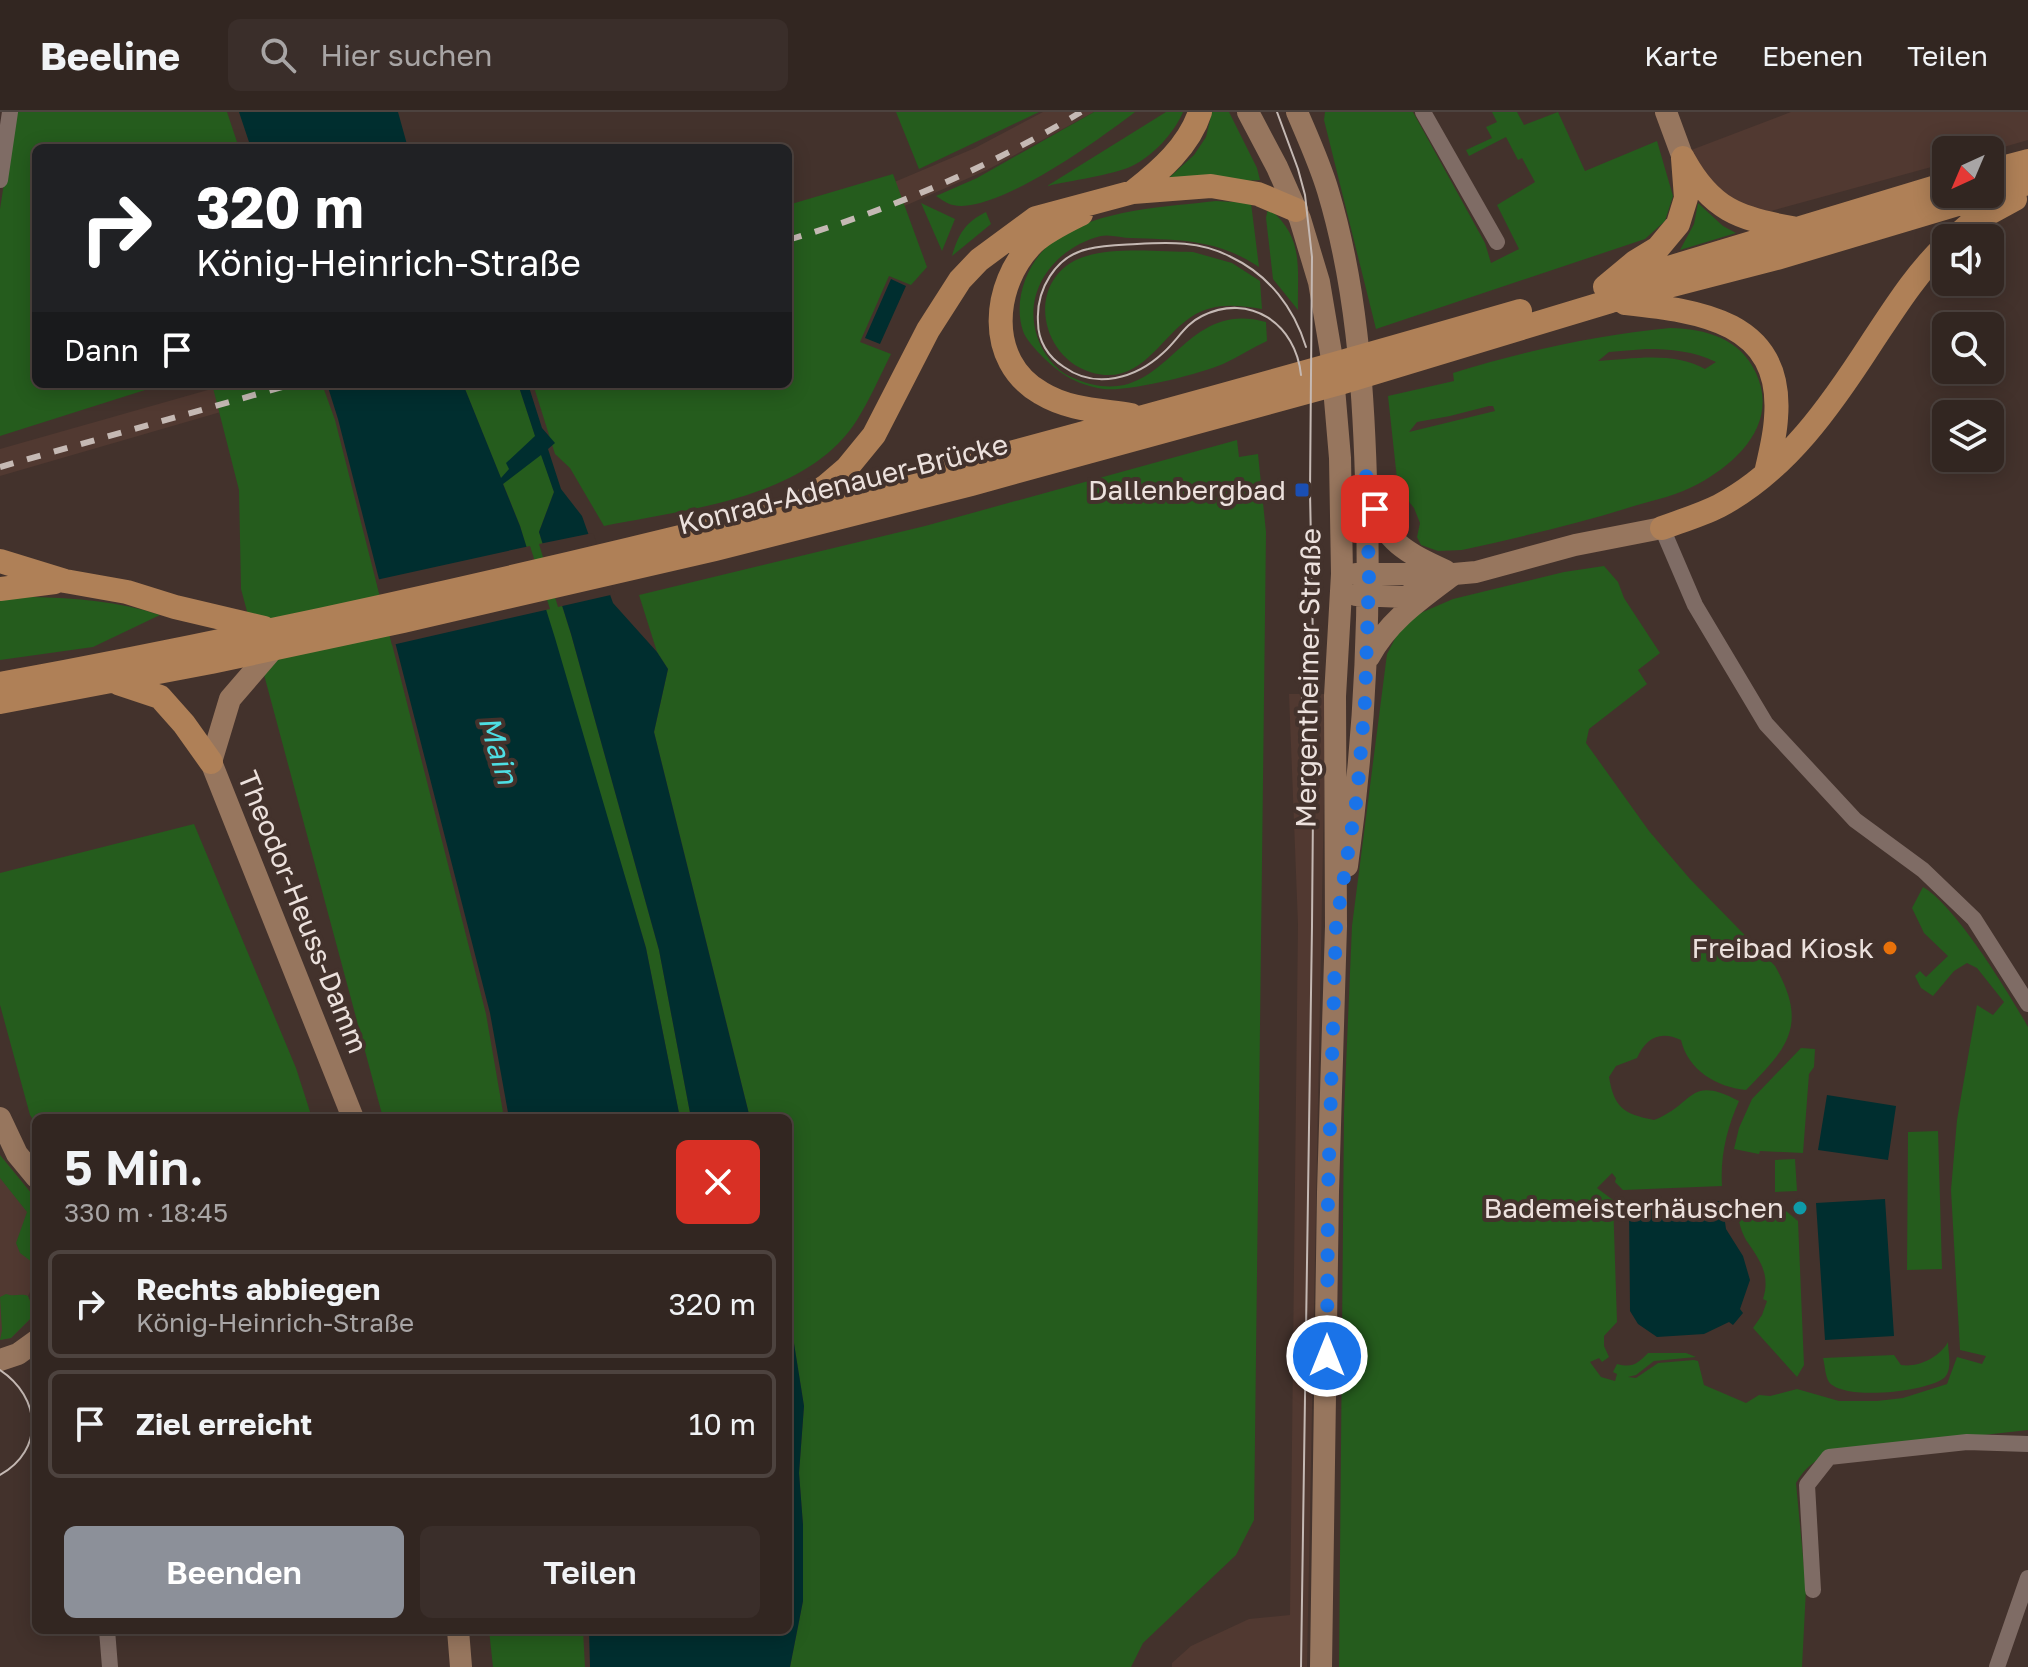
<!DOCTYPE html>
<html lang="de">
<meta charset="utf-8">
<style>
:root{--surface:#322621;--page:#3a2e2a;--text:#f1f3f6;--muted:#a8a5a5;--line:#4d433f;--accent:#8c9099}
body{margin:0;font-family:"Golos Text",sans-serif;background:var(--page);color:var(--text);height:100vh;display:flex;flex-direction:column;font-size:30px;white-space:nowrap}
*{box-sizing:border-box;margin:0}
p{font-size:26px;color:var(--muted)}
.icon{flex:none;width:44px;height:44px;fill:none;stroke:currentColor;stroke-width:2;stroke-linecap:round;stroke-linejoin:round}
.map{position:relative;flex:1;overflow:hidden}
.details{position:absolute;left:32px;top:1002px;width:760px;height:520px;display:flex;flex-direction:column;background:var(--surface);border-radius:12px;box-shadow:0 4px 20px #0003,0 0 0 2px var(--line)}
.details>*{flex:none}
.guide{position:absolute;left:32px;top:32px;width:760px;height:244px;border-radius:12px;box-shadow:0 4px 20px #0003,0 0 0 2px var(--line);background:#202124;color:#fff;overflow:hidden}
.needle{width:52px;rotate:224deg}
.buttons{position:absolute;left:1932px;top:24px;display:grid;gap:16px}
.buttons a{display:grid;place-items:center;width:72px;height:72px;border-radius:12px;background:var(--surface);box-shadow:0 4px 20px #0003,0 0 0 2px var(--line);font-size:40px}
.pin{position:absolute;display:grid;place-items:center;width:68px;height:68px;color:#fff;margin:-34px;border-radius:16px;box-shadow:0 4px 12px #0006}
.me{position:absolute;width:88px;margin:-44px;rotate:0deg;stroke-linejoin:round;filter:drop-shadow(0 0 6px #0008)}
.turn{display:flex;align-items:center;gap:28px;height:168px;padding:0 32px;font-size:36px}
.turn .icon{width:104px;height:104px;stroke-width:2.5}
.turn b{display:block;font-size:56px;line-height:68px}
.then{display:flex;align-items:center;height:76px;padding:0 32px;background:#0003;gap:16px;font-size:30px}
.round{display:grid;place-items:center;flex:none;width:84px;height:84px;border-radius:12px;background:var(--page)}
.head{display:flex;align-items:center;justify-content:space-between;height:136px;padding:0 32px}
h1{font-size:48px;font-weight:600;line-height:60px}
.button{display:flex;gap:16px;margin-top:auto;padding:16px 32px}
.button a{flex:1;height:92px;border-radius:12px;background:var(--accent);color:#fff;font-size:32px;font-weight:600;line-height:92px;text-align:center}
.button a+a{background:var(--page);color:var(--text)}
ul{padding:0;list-style:none}
li{display:flex;align-items:center;gap:24px;height:108px;margin:0 16px 12px;padding:0 16px;border:4px solid var(--line);border-radius:12px}
li div{flex:1}
li b{display:block;font-size:30px}
li em{font-style:normal}
header{display:flex;align-items:center;gap:48px;box-sizing:border-box;height:112px;padding:0 40px;background:var(--surface);border-bottom:2px solid var(--line)}
header strong{font-size:38px}
nav{display:flex;gap:44px;margin-inline-start:auto;font-size:28px}
.search{width:560px;height:72px;background:var(--page);display:flex;align-items:center;gap:20px;box-sizing:border-box;padding:0 28px;border-radius:12px;color:var(--muted);font-size:30px}
.map>svg:first-child{display:block}
.built{fill:#513931}
.green{fill:#255c1d;fill-rule:evenodd}
.water{fill:#002e2f}
.pier{fill:#43322c}
.lines{fill:none;stroke-linecap:round;stroke-linejoin:round}
.street{stroke:#7f6c65;stroke-width:16}
.secondary{stroke:#97765e;stroke-width:22}
.primary{stroke:#af8057;stroke-width:24}
.tram{stroke:#c5b9b4;stroke-width:2}
.rail{stroke:#c5b9b4;stroke-width:6;stroke-dasharray:14 14;stroke-linecap:butt}
.route{stroke:#1a73e8;stroke-width:14;stroke-dasharray:0 25.2}
.transit-dot{fill:#1a4fb4;stroke:#43322c;stroke-width:3}
.food-dot{fill:#e8710a;stroke:#43322c;stroke-width:3}
.culture-dot{fill:#0f9aa8;stroke:#43322c;stroke-width:3}
.labels{text-anchor:middle;stroke-width:8;stroke-linejoin:round;paint-order:stroke}
.street-label{font-size:28px;fill:#ece1dd;stroke:#43322c}
.poi-label{font-size:28px;fill:#ece1dd;stroke:#43322c;text-anchor:end}
.water-label{font-size:30px;font-style:italic;fill:#4edee3;stroke:#43322c}
</style>
<header>
<strong>Beeline</strong>
<div class="search"><svg class="icon" aria-label="search" viewBox="0 0 24 24"><circle cx="10" cy="10" r="6"/><path d="M15 15l6 6"/></svg>Hier suchen</div>
<nav><a>Karte</a><a>Ebenen</a><a>Teilen</a></nav>
</header>
<div class="map">
<svg width="2028" height="1555" viewBox="0 0 2028 1555">
<rect width="100%" height="100%" fill="#43322c"/>
<path class="built" d="M1043 0H1094L987 58 877 106 866 82 975 36Z
M1791 0H2028V28L1990 39 1946 38V51L1771 99 1749 98 1706 67 1686 40Z
M229 272H317L0 364V337Z
M1289 582H1326L1307 1555H1172V1551L1191 1534 1249 1507 1290 1503 1298 812Z
M0 1043 36 1087V1168L28 1184 35 1202 11 1226 0 1228Z"/>
<path class="green" d="M15 0H227L239 36H36V272H164L0 324V97Z
M896 0H1039L919 57Z
M1094 0H1135C1101 26 996 103 953 93 947 92 941 87 936 84L977 66Z
M1166 0H1183C1174 21 1153 44 1132 54 1113 63 1069 69 1047 74Z
M1212 0H1229L1257 56 1260 68 1160 74 1194 43 1206 25Z
M1325 0H1413L1485 131 1491 151 1519 137 1497 93 1535 70 1522 46 1518 48 1506 25 1469 44 1466 38 1492 26 1486 15 1497 10 1492 0H1488H1517L1524 13 1558 0 1585 59 1657 29 1673 84 1665 109 1645 127 1376 217 1324 8Z
M893 62 927 155 911 173 889 164 860 230 891 242C880 264 870 287 857 308 807 387 687 397 604 414L570 356 555 342 533 272H788V93Z
M1216 89 1251 91 1259 155C1217 127 1180 128 1131 126 1122 126 1110 122 1101 124 1056 135 1022 178 1037 224 1042 240 1055 258 1071 265 1168 309 1175 184 1266 210L1267 229C1252 236 1238 245 1223 252 1200 262 1128 280 1104 277 1075 273 1057 260 1037 239 1032 233 1026 227 1023 219 1012 186 1029 146 1056 127 1100 97 1164 95 1216 89Z
M921 91 955 107 942 139Z
M1698 91 1723 114 1736 121 1680 138 1694 112Z
M1268 96C1305 125 1297 156 1298 198L1273 167 1266 106Z
M986 100 991 112 952 144C958 123 965 110 986 100Z
M1193 140 1232 151 1260 169 1262 197C1238 193 1213 190 1191 205 1159 226 1140 276 1090 260 1040 244 1026 171 1078 147 1108 134 1160 140 1193 140Z
M1670 216C1706 217 1740 226 1756 261 1779 311 1738 350 1698 372 1678 383 1655 388 1634 394 1578 412 1520 425 1462 438L1438 439 1421 433 1417 425 1420 411 1414 396 1398 376 1388 284 1454 269 1453 261C1524 239 1596 223 1670 216ZM1646 237C1671 237 1693 239 1716 250L1705 257C1674 239 1631 247 1598 249L1609 240ZM1489 294H1493L1495 299 1409 320 1417 310 1450 304Z
M212 272H322L335 308 486 902 504 1006H383L241 477 239 378Z
M463 272H518L554 380 539 420 571 522 659 838 691 1006H680L646 836 520 414Z
M1237 328 1239 345 1258 342 1266 420 1254 1408 1236 1443 1143 1531 1131 1555H790L803 1489V1413L799 1361 804 1294 788 1194V1006H750L654 620 668 557 657 540 639 483 925 414Z
M1604 454 1618 470 1624 486 1660 541 1638 558 1647 572 1589 617 1586 631 1649 719 1690 767 1775 854C1808 912 1789 935 1746 978 1716 975 1688 958 1681 928 1660 918 1646 926 1637 946L1616 954 1609 965C1614 995 1623 1002 1654 1008 1695 992 1688 962 1739 989 1727 1016 1720 1044 1722 1074L1623 1078 1615 1070 1616 1066 1612 1061 1597 1076 1613 1088 1617 1210 1604 1224V1234L1609 1245 1602 1250 1599 1246 1590 1250 1601 1265 1615 1269 1617 1262 1613 1260 1617 1252C1633 1256 1637 1252 1648 1241H1686L1696 1245 1654 1249 1636 1263 1628 1265 1636 1266 1658 1251 1694 1248 1698 1249 1704 1273 1746 1291 1759 1283 1770 1284 1797 1277 1839 1289H1877L1903 1286 1947 1272 1957 1245 1982 1252 1986 1244 1960 1238 1951 1078 1957 1008 1977 893 1993 903 2004 890 1977 856 1967 851 1954 859 1933 884 1921 876 1915 864 1920 859 1926 865 1948 844 1924 821 1912 796 1923 775C1955 793 2009 881 2028 915V1318L1832 1340C1816 1348 1805 1355 1796 1371L1806 1477 1802 1555H1339L1344 1001 1352 814 1387 542 1400 517 1416 503 1453 487 1564 460Z
M32 485C75 486 119 489 160 503L93 535 0 548V486Z
M194 712 296 956 312 1006H36V1012L30 1003 0 893V761Z
M1801 936 1815 937 1814 955 1809 962 1803 1041 1760 1039 1759 1042 1734 1037 1739 1016 1752 987Z
M1938 1019 1942 1157 1907 1158 1908 1020Z
M0 1043 36 1087V1153L20 1141 16 1131 27 1100 0 1066Z
M1795 1047 1797 1079 1775 1080V1048Z
M1737 1097 1786 1099 1798 1109 1804 1253 1797 1265 1753 1216 1762 1203 1767 1189 1763 1187C1771 1162 1759 1147 1746 1128 1741 1119 1738 1108 1737 1097Z
M6 1182C14 1185 21 1181 28 1184L35 1202 11 1226 0 1228 2 1218 0 1185Z
M1948 1230C1948 1240 1953 1258 1944 1266 1927 1280 1843 1289 1829 1270 1825 1264 1825 1253 1823 1246L1894 1243 1901 1253C1918 1256 1940 1245 1948 1230Z
M489 1518H583L585 1555H493Z"/>
<path class="water" d="M239 0H398L408 36H251Z
M891 167 906 174 880 232 865 226Z
M327 272H463L501 366 509 357 506 351 535 324 518 272H528L542 316 555 331 548 337 561 377 582 404 613 491 657 540 668 557 654 620 750 1006H691L659 838 571 522 539 420 554 380 541 343 503 372 520 414 555 526 646 836 680 1006H509L490 901 338 307Z
M1827 983 1896 994 1888 1048 1818 1038Z
M1885 1087 1894 1224 1825 1228 1816 1091Z
M1722 1089 1726 1117 1743 1144 1750 1168 1740 1197 1743 1201 1733 1213 1729 1210 1704 1222 1657 1225 1638 1212 1630 1199 1629 1094Z
M788 1194 804 1294 799 1361 803 1413V1489L790 1555H590L589 1518H788Z"/>
<path class="pier" d="M593 421 615 482 558 495 539 432Z
M530 434 550 497 392 533 376 468Z"/>
<g class="lines">
<path class="street" d="M1423 0 1497 130
M0 68 10 0
M1662 416 1695 493 1766 612 1855 708 1923 758 1974 807 2028 892
M1813 1478 1807 1373 1829 1345 1967 1330 2028 1332
M107 1518 110 1555
M1997 1555 2028 1466"/>
<path class="secondary" d="M1248 0 1277 55 1300 107 1319 170 1331 241 1340 346 1342 462 1335 584 1336 814 1328 1080 1321 1555
M1297 0C1308 26 1320 52 1328 79 1356 172 1363 270 1366 367 1371 497 1365 625 1347 754
M1666 0 1683 46
M1372 385C1381 429 1409 442 1446 459
M1356 462H1454L1476 460 1575 433 1662 416
M1356 483 1405 485 1424 476
M273 537 230 587 211 650 353 1006
M1369 545C1389 508 1421 487 1454 462
M0 1006 17 1042 36 1065
M0 1248 18 1242 36 1229
M458 1518 461 1555"/>
<path class="primary" d="M1684 48C1711 97 1739 107 1792 116
M1990 59 2028 49
M1133 80C1160 59 1189 34 1200 0
M1081 102C1065 110 1046 119 1033 131 992 172 985 249 1041 281 1069 298 1099 298 1131 303
M1954 126 1971 111 2015 87
M1632 167 1946 72
M1605 175 1635 150 1658 136 1678 112 1686 86 1683 46
M1625 191C1698 199 1784 208 1776 306 1775 325 1770 343 1766 361
M806 387 826 374 847 356 874 323 928 218 960 168 979 148 1036 106 1133 80 1211 74 1258 82 1296 98
M1662 416C1681 409 1701 403 1719 394 1786 359 1832 292 1872 230 1894 197 1917 160 1946 133
M0 449 65 469 127 480 175 495 264 516
M0 477 55 470
M118 571 160 585 184 612 211 650
M0 572C513 477 1019 344 1520 199
M0 590 211 550 403 509 715 437 971 372 1340 271 1611 189 1777 146 2028 71"/>
<path class="tram" d="M1277 0 1298 57 1305 83 1312 145 1310 380 1314 582 1312 814 1301 1555
M1301 263C1296 212 1250 180 1202 204 1185 212 1177 229 1163 241 1136 266 1096 278 1064 255 1048 245 1038 229 1038 210 1036 178 1055 144 1088 137 1104 133 1121 133 1137 132 1169 130 1201 129 1231 145 1269 163 1294 196 1306 235
M1302 547V623
M0 1258C41 1285 45 1338 0 1363"/>
<path class="rail" d="M788 128C890 98 990 55 1081 0
M0 355 293 272"/>
</g>
<g class="lines">
<path class="route" d="M1327 1244 1328 1080 1336 814 1357 685 1365 589 1369 463 1366 358 1375 397"/>
</g>
<rect class="transit-dot" x="1294" y="370" width="16" height="16" rx="4"/>
<circle class="food-dot" cx="1890" cy="836" r="8"/>
<circle class="culture-dot" cx="1800" cy="1096" r="8"/>
<g class="labels">
<g class="street-label">
<text transform="translate(843 372) rotate(-14)" y="10">Konrad-Adenauer-Brücke</text>
<text transform="translate(1308 566) rotate(-89)" y="10">Mergentheimer Straße</text>
<text transform="translate(303 800) rotate(68)" y="10">Theodor-Heuss-Damm</text>
</g>
<g class="poi-label">
<text x="1286" y="388">Dallenbergbad</text>
<text x="1874" y="846">Freibad Kiosk</text>
<text x="1784" y="1106">Bademeisterhäuschen</text>
</g>
<g class="water-label">
<text transform="translate(498 638) rotate(73)" y="10">Main</text>
</g>
</g>
</svg>
<div class="buttons">
<a><svg class="needle" viewBox="-14 -14 28 28"><path d="M0-13l5 13h-10z" fill="#e53935"/><path d="M0 13l5-13h-10z" fill="#a8a5a5"/></svg></a>
<a><svg class="icon" aria-label="sound" viewBox="0 0 24 24"><path d="M4 9h4l5-4v14l-5-4H4zM17 9q2 3 0 6"/></svg></a>
<a><svg class="icon" aria-label="search" viewBox="0 0 24 24"><circle cx="10" cy="10" r="6"/><path d="M15 15l6 6"/></svg></a>
<a><svg class="icon" aria-label="layers" viewBox="0 0 24 24"><path d="M12 4l9 5-9 5-9-5zM3 14l9 5 9-5"/></svg></a>
</div>
<div class="pin" style="left:1375px;top:397px;background:#d93025"><svg class="icon" aria-label="arrive" viewBox="0 0 24 24"><path d="M6 21V4h12l-3 4 3 4H6"/></svg></div>
<svg class="me" style="left:1327px;top:1244px" viewBox="-20 -20 40 40"><circle r="17" fill="#1a73e8" stroke="#fff" stroke-width="3"/><path d="M0-11L8 9 0 5-8 9z" fill="#fff"/></svg>
<div class="guide">
<div class="turn"><svg class="icon" aria-label="right" viewBox="0 0 24 24"><path d="M7 20v-9h11M14 6l5 5-5 5"/></svg><div><b>320 m</b>König-Heinrich-Straße</div></div>
<div class="then">Dann<svg class="icon" aria-label="arrive" viewBox="0 0 24 24"><path d="M6 21V4h12l-3 4 3 4H6"/></svg></div>
</div>
<section class="details">
<div class="head"><div><h1>5 Min.</h1><p>330 m · 18:45</p></div><a class="round" style="background:#d93025;color:#fff"><svg class="icon" aria-label="close" viewBox="0 0 24 24"><path d="M6 6l12 12M18 6L6 18"/></svg></a></div>
<ul>
<li><svg class="icon" aria-label="right" viewBox="0 0 24 24"><path d="M7 20v-9h11M14 6l5 5-5 5"/></svg><div><b>Rechts abbiegen</b><p>König-Heinrich-Straße</p></div><em>320 m</em></li>
<li><svg class="icon" aria-label="arrive" viewBox="0 0 24 24"><path d="M6 21V4h12l-3 4 3 4H6"/></svg><div><b>Ziel erreicht</b></div><em>10 m</em></li>
</ul>
<div class="button"><a>Beenden</a><a>Teilen</a></div>
</section>
</div>
